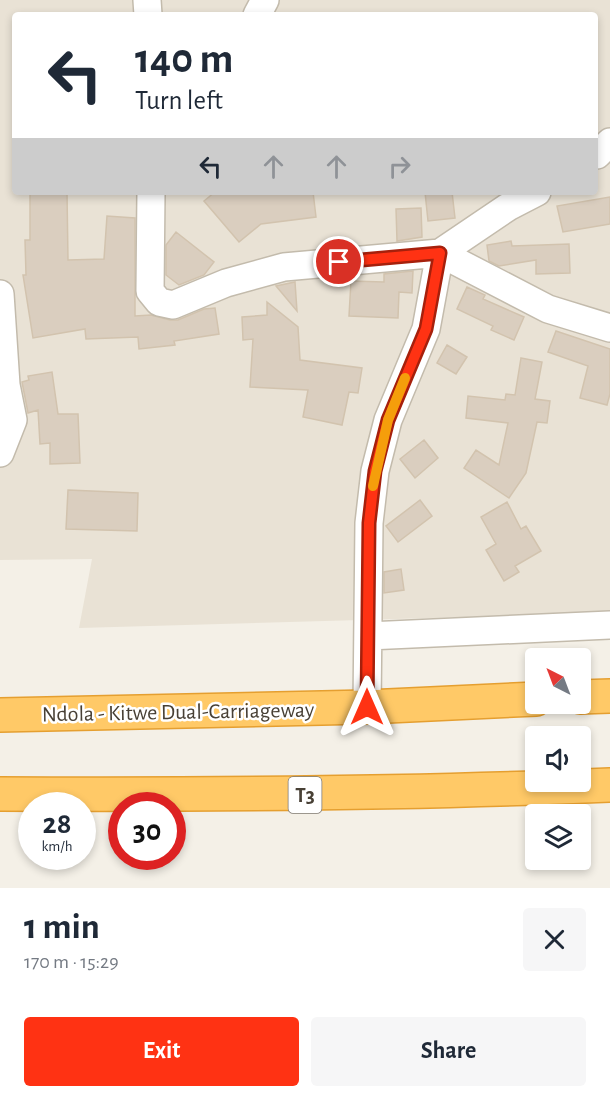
<!DOCTYPE html>
<meta charset="utf-8">
<style>
:root{--surface:#fff;--page:#f6f6f7;--text:#1f2937;--muted:#747a83;--accent:#ff3213}
body{margin:0;font-family:"Alegreya Sans",sans-serif;background:var(--page);color:var(--text);height:100vh;display:flex;flex-direction:column;font-size:22px;white-space:nowrap}
*{box-sizing:border-box;margin:0}
p{font-size:20px;color:var(--muted)}
.icon{flex:none;width:33px;height:33px;fill:none;stroke:currentColor;stroke-width:2;stroke-linecap:round;stroke-linejoin:round}
.map{position:relative;height:888px;overflow:hidden}
.details{display:flex;flex-direction:column;background:var(--surface);flex:1}
.details>*{flex:none}
.hud{position:absolute;left:12px;top:12px;width:586px;height:183px;border-radius:6px;box-shadow:0 3px 9px #0003;background:#fff;color:var(--text);overflow:hidden}
.needle{width:39px;rotate:318deg}
.fabs{position:absolute;left:525px;top:648px;display:grid;gap:12px}
.fabs a{display:grid;place-items:center;width:66px;height:66px;border-radius:6px;background:var(--surface);box-shadow:0 3px 9px #0003;font-size:30px}
.speed{position:absolute;left:18px;top:792px;display:flex;gap:12px;font-size:30px;font-weight:700;text-align:center}
.speed>*{display:grid;place-content:center;width:78px;height:78px;border-radius:50%;background:var(--surface);box-shadow:0 3px 9px #0003;line-height:1}
.speed small{font-size:15px;font-weight:400}
.speed .limit{border:9px solid #d22;background:#fff;color:#111}
.pin{position:absolute;display:grid;place-items:center;width:51px;height:51px;color:#fff;margin:-26px;border:3px solid #fff;border-radius:50%;box-shadow:0 2px 6px #0007}
.me{position:absolute;width:66px;margin:-33px;rotate:0deg;stroke-linejoin:round;filter:drop-shadow(0 0 4px #0008)}
.turn{display:flex;align-items:center;gap:21px;height:126px;padding:0 24px;font-size:27px}
.turn .icon{width:78px;height:78px;stroke-width:2.5}
.turn b{display:block;font-size:42px;line-height:51px}
.lanes{display:flex;align-items:center;height:57px;padding:0 24px;background:#0003;justify-content:center;gap:30px;direction:ltr}
.lanes .off{opacity:.35}
.round{display:grid;place-items:center;flex:none;width:63px;height:63px;border-radius:6px;background:var(--page)}
.summary{display:flex;align-items:center;justify-content:space-between;height:102px;padding:0 24px}
h1{font-size:36px;font-weight:700;line-height:45px}
.action{display:flex;gap:12px;margin-top:auto;padding:12px 24px}
.action a{flex:1;height:69px;border-radius:6px;background:var(--accent);color:#fff;font-size:24px;font-weight:700;line-height:69px;text-align:center}
.action a+a{background:var(--page);color:var(--text)}
.map>svg:first-child{display:block}
.residential{fill:#e9e2d5;fill-rule:evenodd}
.building{fill:#dacebf;stroke:#d2c3ae;stroke-width:1.5}
.lines{fill:none;stroke-linecap:round;stroke-linejoin:round}
.minor-casing{stroke:#c3bbac;stroke-width:30}
.highway-casing{stroke:#e59f30;stroke-width:36}
.minor{stroke:#fff;stroke-width:27}
.highway{stroke:#ffc967;stroke-width:33}
.route-casing{stroke:#a6200c;stroke-width:15}
.route{stroke:#ff3213;stroke-width:10}
.slow{stroke:#f59e0b;stroke-width:10}
.labels{text-anchor:middle;stroke-width:5;stroke-linejoin:round;paint-order:stroke}
.shield{fill:#fff;stroke:#7f7972;stroke-width:1.5}
.shield-label{font-size:21px;font-weight:bold;fill:#484035}
.street-label{font-size:22px;fill:#484035;stroke:#fff}
</style>
<div class="map">
<svg width="610" height="888" viewBox="0 0 610 888">
<rect width="100%" height="100%" fill="#f4f0e7"/>
<path class="residential" d="M0 0H610V613L79 628 92 559 0 560ZM15 15H596V192H15Z"/>
<path class="building" d="M30 192H67L68 260 104 259 107 216 135 218V316L151 315 170 320H178L204 309 215 308 219 334 174 341 175 345 139 349 138 337 86 339 85 329 33 338 23 275H26L25 240H30Z
M215 192H313L316 217 261 224 239 242 204 201Z
M425 192H452L455 218 428 221Z
M610 197V224L563 232 557 206Z
M421 208 422 237 397 241 396 209Z
M176 232 214 262 204 275 179 285 166 275V245Z
M511 241 512 246 569 244 570 273 536 274V260L499 266 489 261 487 245Z
M413 271 412 293 399 292 398 318 349 316 351 281 384 282V274Z
M295 282 297 311 276 286Z
M467 287 485 295 483 299 524 317 514 340 491 330 493 326 457 309Z
M267 302 298 327 300 360 362 368 358 393 349 392 342 425 303 417 308 390 250 387 253 339 243 340 242 317 267 315Z
M556 331 610 349V394L607 405 580 398 588 366 548 352Z
M447 345 467 357 456 374 437 363Z
M521 358 542 362 535 399 550 401 547 423 537 422 526 473 509 498 464 468 476 450 499 465 508 423 466 418 468 396 505 400 506 394 515 395Z
M52 372 58 414H78L80 463 50 464V443L40 444 38 410 28 413 22 382 29 380 28 376Z
M424 440 438 458 415 478 400 459Z
M68 490 138 493 137 531 66 529Z
M420 500 432 516 398 542 386 526Z
M507 502 521 529 526 526 541 551 515 566 519 572 504 581 486 550 496 544 481 517Z
M401 569 404 590 384 593V572Z"/>
<g class="lines">
<defs>
<path id="minor" d="M147 0 148 15
M257 15 265 0
M597 155 610 142
M151 192 150 291 159 302 173 305 226 283 284 267 440 253 426 329 388 420 375 471 369 523 367 707
M537 192 508 207 440 253 548 309 610 328
M0 294 6 385 13 420 0 453
M368 636 610 625"/>
<path id="highway" d="M580 697 610 696
M0 715 367 707 536 699
M0 794C204 795 407 794 610 785"/>
</defs>
<use href="#minor" class="minor-casing"/>
<use href="#highway" class="highway-casing"/>
<use href="#minor" class="minor"/>
<use href="#highway" class="highway"/>
</g>
<g class="lines">
<defs>
<path id="route" d="M339 262 440 253 426 329 388 420 375 471 369 523 367 707"/>
</defs>
<use href="#route" class="route-casing"/>
<use href="#route" class="route"/>
<path class="slow" d="M373 486 388 420 405 378"/>
</g>
<g class="labels">
<rect class="shield" x="288.5" y="777" width="33" height="36" rx="4.5"/>
<g class="shield-label">
<text x="305" y="802">T3</text>
</g>
<g class="street-label">
<text transform="translate(178 711) rotate(-1)" y="8">Ndola - Kitwe Dual-Carriageway</text>
</g>
</g>
</svg>
<div class="fabs">
<a><svg class="needle" viewBox="-14 -14 28 28"><path d="M0-13l5 13h-10z" fill="#e53935"/><path d="M0 13l5-13h-10z" fill="#747a83"/></svg></a>
<a><svg class="icon" aria-label="sound" viewBox="0 0 24 24"><path d="M4 9h4l5-4v14l-5-4H4zM17 9q2 3 0 6"/></svg></a>
<a><svg class="icon" aria-label="layers" viewBox="0 0 24 24"><path d="M12 4l9 5-9 5-9-5zM3 14l9 5 9-5"/></svg></a>
</div>
<div class="speed"><div>28<small>km/h</small></div><div class="limit">30</div></div>
<div class="pin" style="left:339px;top:262px;background:#d93025"><svg class="icon" aria-label="arrive" viewBox="0 0 24 24"><path d="M6 21V4h12l-3 4 3 4H6"/></svg></div>
<svg class="me" style="left:367px;top:707px" viewBox="-20 -20 40 40"><path d="M0-17L14 15 0 8-14 15z" fill="#ff3213" stroke="#fff" stroke-width="4"/></svg>
<div class="hud">
<div class="turn"><svg class="icon" aria-label="left" viewBox="0 0 24 24"><path d="M17 20v-9H6M10 6l-5 5 5 5"/></svg><div><b>140 m</b>Turn left</div></div>
<div class="lanes"><svg class="icon" aria-label="left" viewBox="0 0 24 24"><path d="M17 20v-9H6M10 6l-5 5 5 5"/></svg><svg class="icon off" aria-label="ahead" viewBox="0 0 24 24"><path d="M12 20V5M6 11l6-6 6 6"/></svg><svg class="icon off" aria-label="ahead" viewBox="0 0 24 24"><path d="M12 20V5M6 11l6-6 6 6"/></svg><svg class="icon off" aria-label="right" viewBox="0 0 24 24"><path d="M7 20v-9h11M14 6l5 5-5 5"/></svg></div>
</div>
</div>
<section class="details">
<div class="summary"><div><h1>1 min</h1><p>170 m · 15:29</p></div><a class="round"><svg class="icon" aria-label="close" viewBox="0 0 24 24"><path d="M6 6l12 12M18 6L6 18"/></svg></a></div>
<div class="action"><a>Exit</a><a>Share</a></div>
</section>
